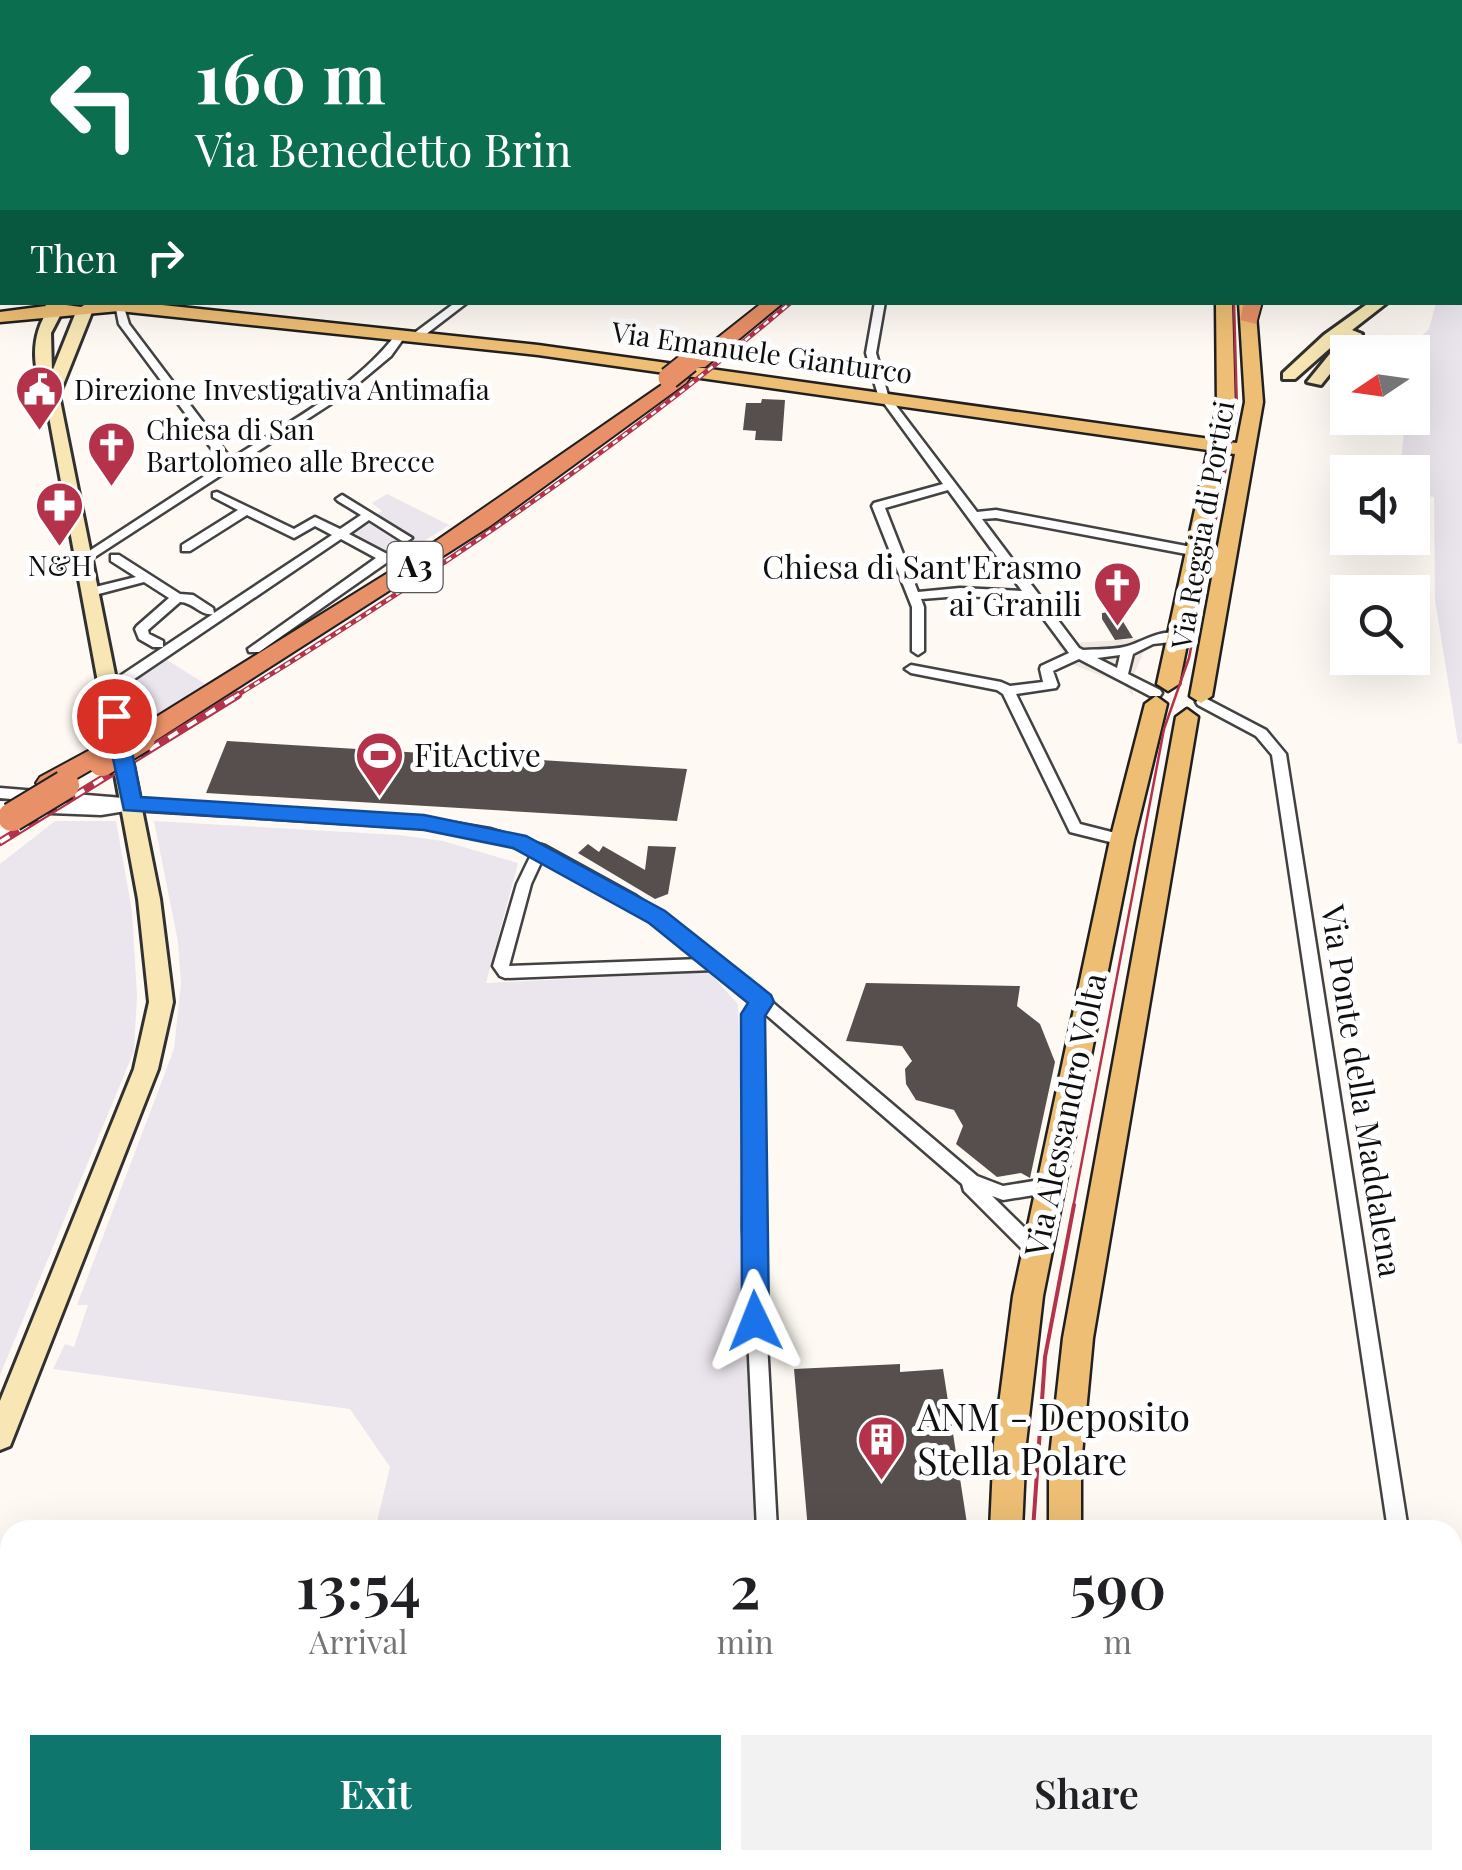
<!DOCTYPE html>
<style>
:root{--surface:#fff;--page:#f2f2f2;--text:#202124;--muted:#757577;--accent:#0f766e}
body{margin:0;font-family:"Playfair Display",serif;background:var(--page);color:var(--text);height:100vh;display:flex;flex-direction:column;font-size:38px;white-space:nowrap}
*{box-sizing:border-box;margin:0}
p{font-size:32px;color:var(--muted)}
.icon{flex:none;width:55px;height:55px;fill:none;stroke:currentColor;stroke-width:2;stroke-linecap:round;stroke-linejoin:round}
.map{position:relative;flex:1;overflow:hidden}
.sheet{position:absolute;left:0px;top:1520px;width:1462px;height:350px;display:flex;flex-direction:column;background:var(--surface);border-radius:30px 30px 0 0;box-shadow:0 10px 40px #0002}
.sheet>*{flex:none}
.hud{position:absolute;left:0px;top:0px;width:1462px;height:305px;box-shadow:0 10px 40px #0002;background:#0b6e4f;color:#fff;overflow:hidden}
.needle{width:65px;rotate:257deg}
.controls{position:absolute;left:1330px;top:335px;display:grid;gap:20px}
.controls a{display:grid;place-items:center;width:100px;height:100px;border-radius:0px;background:var(--surface);box-shadow:0 10px 40px #0002;font-size:50px}
.pin{position:absolute;display:grid;place-items:center;width:85px;height:85px;color:#fff;margin:-42px;border:5px solid #fff;border-radius:50%;box-shadow:0 2px 10px #0007}
.me{position:absolute;width:110px;margin:-55px;rotate:358deg;stroke-linejoin:round;filter:drop-shadow(0 0 8px #0008)}
.turn{display:flex;align-items:center;gap:35px;height:210px;padding:0 30px;font-size:45px}
.turn .icon{width:130px;height:130px;stroke-width:2.5}
.turn b{display:block;font-size:70px;line-height:85px}
.then{display:flex;align-items:center;height:95px;padding:0 30px;background:#0003;gap:20px;font-size:38px}
.eta{display:flex;justify-content:space-evenly;align-items:center;height:170px;text-align:center}
.eta b{font-size:60px;font-weight:600;line-height:70px}
.primary-button{display:flex;gap:20px;margin-top:auto;padding:20px 30px}
.primary-button a{flex:1;height:115px;border-radius:0px;background:var(--accent);color:#fff;font-size:40px;font-weight:600;line-height:115px;text-align:center}
.primary-button a+a{background:var(--page);color:var(--text)}
.map>svg:first-child{display:block}
.industrial{fill:#ebe5ed}
.plaza{fill:#efe9e1}
.building{fill:#574f4d}
.lines{fill:none;stroke-linecap:round;stroke-linejoin:round}
.street-casing{stroke:#424242;stroke-width:5}
.secondary-casing{stroke:#313131;stroke-width:6}
.primary-casing{stroke:#202020;stroke-width:5}
.highway-casing{stroke:#202020;stroke-width:4}
.street{fill:#fff;fill-rule:evenodd}
.secondary{fill:#f8e7b4;fill-rule:evenodd}
.primary{fill:#edbe74;fill-rule:evenodd}
.highway{fill:#e89067;fill-rule:evenodd}
.tram-far1{stroke:#b4334b;stroke-width:2.5}
.tram{stroke:#b4334b;stroke-width:4}
.rail-far1-casing{stroke:#b4334b;stroke-width:5}
.rail-casing{stroke:#b4334b;stroke-width:8}
.rail-far1{stroke:#fff;stroke-width:2.5;stroke-dasharray:6;stroke-linecap:butt}
.rail{stroke:#fff;stroke-width:4;stroke-dasharray:11;stroke-linecap:butt}
.highway-bridge-far1-casing{stroke:#202020;stroke-width:25;stroke-linecap:butt}
.highway-bridge-casing{stroke:#202020;stroke-width:32;stroke-linecap:butt}
.highway-bridge-far1{stroke:#e89067;stroke-width:21}
.highway-bridge{stroke:#e89067;stroke-width:28}
.route{fill:#1a73e8;stroke:#114b97;stroke-width:2.5}
.labels{text-anchor:middle;stroke-width:10;stroke-linejoin:round;paint-order:stroke}
.far-street-label{font-size:28px;fill:#0f0f0f;stroke:#fff}
.far-poi-label{font-size:28px;fill:#0f0f0f;stroke:#fff;text-anchor:start}
.shield{fill:#fff;stroke:#575757;stroke-width:2.5}
.shield-label{font-size:30px;font-weight:bold;fill:#0f0f0f}
.poi-label{font-size:32px;fill:#0f0f0f;stroke:#fff;text-anchor:end}
.street-label{font-size:32px;fill:#0f0f0f;stroke:#fff}
.near-poi-label{font-size:38px;fill:#0f0f0f;stroke:#fff;text-anchor:start}
</style>
<div class="map">
<svg width="1462" height="1870" viewBox="0 0 1462 1870">
<rect width="100%" height="100%" fill="#fefaf3"/>
<path class="industrial" d="M1462 278V744L1458 743 1435 600 1434 497 1413 494 1412 472H1400L1404 431 1342 418 1347 412 1348 418H1412V352H1404L1429 329 1436 303 1460 302Z
M387 494 449 525 389 564 343 538 382 511 372 503Z
M164 658 205 684 135 729 126 684Z
M55 821H116L132 911 137 996 134 1051 0 1375V864Z
M154 821 399 835 443 841 518 863 486 983 709 972 738 1004 754 1530H375L390 1467 350 1409 53 1369 65 1344 74 1347 88 1305H77L174 1049 181 983 178 942Z
M0 1646 10 1647V1762L0 1791Z
M292 1860H785L786 1870H289Z"/>
<path class="plaza" d="M1150 638 1132 679 1133 697 1125 685 1071 664 1057 644Z"/>
<path class="building" d="M762 399 785 400 782 441 755 440 756 431 743 430 746 403H761Z
M1109 612 1119 615 1133 638 1115 640 1102 619V613Z
M227 741 687 769 677 821 206 793Z
M588 844 599 852 603 846 645 870 648 846 676 847 668 894 655 899 578 853Z
M866 983 1020 986 1017 1006 1040 1024 1055 1062 1030 1178 1021 1173 997 1177 956 1144 963 1126 954 1110 916 1100 906 1084 905 1069 912 1061 902 1046 846 1041Z
M900 1364V1372L943 1369 968 1530H808L794 1369Z"/>
<g class="lines">
<defs>
<path id="street" d="M1307 0H1343L1346 2H1313Z
M456 302H468L421 338H413V334Z
M875 302H885L876 353 888 395 977 512 996 510 1197 548 1203 552 1197 556 996 518 982 519 1079 648 1083 650C1096 649 1112 650 1124 647 1143 643 1166 624 1186 637L1180 641 1153 644 1133 654 1128 674 1160 690 1162 693 1160 696H1150L1079 659 1053 671 1058 685 1056 688 1016 694 1080 824 1127 836 1129 840 1127 844 1122 845 1070 832 1003 694 997 690 911 673 905 669 911 665 1001 682 1010 686 1043 682 1040 669 1041 666 1069 653 1029 599 960 596 921 599 924 607V651L918 655 912 651V607L872 506 874 503 943 484 878 395 866 353ZM948 490 1022 591 960 588 918 592 885 508ZM1120 655 1117 668 1097 658Z
M115 304H123L129 324 231 459C288 422 356 388 397 333L406 335 391 356 343 396 84 564 80 563V557L223 464 119 324Z
M217 492 294 529 315 517 340 529 361 515 338 501 336 499 342 495 412 538 406 542 402 541 369 520 349 534 389 555V561L259 652H249L248 649 376 558 341 539 115 692H105L103 689 105 686 213 614C200 616 193 602 180 602L148 630 149 634 163 641V647H153L139 639 135 629 137 626 169 598 144 582 91 596 87 595V589L136 577 111 561V555H119L180 594 193 595 213 608 214 613 332 535 315 526 294 538 247 515 190 551H182V545L238 510 213 497V493Z
M1203 697 1266 730 1286 754 1408 1530H1388L1272 755 1256 736 1198 705 1196 702Z
M0 788 123 798 129 800 425 818 490 829 545 846 636 896 699 940 977 1176 1003 1186 1052 1178 1058 1180 1060 1185 1058 1190 1052 1192 1003 1200 992 1196 1044 1247 1047 1253 1044 1259 1038 1261 1032 1259 964 1191 962 1184 763 1012 761 1015V1228L777 1530H757L743 1228 745 1014 752 1003 714 970 505 978 500 976 493 966 517 884 532 853 489 839 425 828 132 810 101 815 0 811V801L69 804 0 798ZM543 858 626 904 701 959 509 966 531 884Z
M0 1614 10 1615V1635L0 1634Z
M1452 1785 1460 1788 1462 1794V1850L1454 1847 1452 1843Z
M265 1860H287L285 1870H263Z
M796 1860H820L824 1870H800Z"/>
<path id="secondary" d="M839 0H889L891 2H841Z
M1297 0H1309V2H1297Z
M1460 205H1462V214H1460Z
M1370 302H1388L1352 330 1362 334 1321 385 1307 382 1346 334 1295 379H1283V373L1324 335Z
M55 305 63 310 51 333 52 372 76 312 84 307 92 312 59 395 160 899 173 1002 158 1069 14 1436 10 1446 0 1450V1401L134 1069 149 1002 138 899 48 411C35 373 26 342 50 307Z
M833 1860H868L863 1870H829Z"/>
<path id="primary" d="M44 302 81 307 89 302H134L538 345 1210 439 1217 408 1216 302H1232L1235 408 1228 442 1237 443 1245 402 1239 302H1255L1263 402 1212 696 1201 703 1190 696 1235 454 1226 453 1179 684 1168 691 1157 684 1208 450 538 355 119 311 0 322V312L46 306Z
M1156 696 1167 704 1134 840 1043 1296 1026 1443 1022 1530H990L994 1443 1013 1296 1110 840 1145 704Z
M1187 709 1198 717 1093 1338 1081 1465V1530H1049V1465L1063 1338 1176 717Z
M1026 1860H1062L1066 1870H1028Z
M1089 1860H1125L1129 1870H1091Z"/>
<path id="highway" d="M935 0H953L954 2H937Z
M991 0H1011L1012 2H993Z
M1460 218H1462V231H1460Z
M763 302H784L705 367H691V359Z
M1244 302H1262L1256 324 1240 320Z
M679 373 689 379 686 383 490 526 150 744H132L129 738 132 732 407 561Z
M101 744 113 753 110 759 58 789H40L36 783 40 777Z"/>
</defs>
<use href="#street" class="street-casing"/>
<use href="#secondary" class="secondary-casing"/>
<use href="#primary" class="primary-casing"/>
<use href="#highway" class="highway-casing"/>
<use href="#street" class="street"/>
<use href="#secondary" class="secondary"/>
<use href="#primary" class="primary"/>
<use href="#highway" class="highway"/>
<path class="tram-far1" d="M1073 1208 1164 729 1189 658 1237 410 1234 302"/>
<path class="tram" d="M1033 1530 1045 1357 1074 1205
M1084 1860 1087 1870"/>
<defs>
<path id="rail-far1" d="M234 697C429 577 616 451 791 302"/>
<path id="rail" d="M0 842 238 695"/>
</defs>
<use href="#rail-far1" class="rail-far1-casing"/>
<use href="#rail" class="rail-casing"/>
<use href="#rail-far1" class="rail-far1"/>
<use href="#rail" class="rail"/>
<defs>
<path id="highway-bridge-far1" d="M669 378 689 362"/>
<path id="highway-bridge" d="M102 762 141 738
M12 817 65 785"/>
</defs>
<use href="#highway-bridge-far1" class="highway-bridge-far1-casing"/>
<use href="#highway-bridge" class="highway-bridge-casing"/>
<use href="#highway-bridge-far1" class="highway-bridge-far1"/>
<use href="#highway-bridge" class="highway-bridge"/>
</g>
<path class="route" d="M114 709 125 716 141 797 424 815 526 836 665 911 771 995 774 1002 765 1016 769 1321 765 1330 755 1334 746 1330 742 1321 741 1014 748 1003 649 923 513 848 424 830 124 810 104 716Z"/>
<defs>
<symbol id="civic-pin" viewBox="-11 -11 22 30"><path d="M0 17L-7.5 6A9.5 9.5 0 1 1 7.5 6Z" fill="#b4334b" stroke="#fff"/><path d="M-.6-6.5H3V-4.5H.6V-3L4-1V1h2V6H-6V1h2V-1L-.6-3ZM-1.2 2.5V6h2.4V2.5Z" fill="#fff"/></symbol>
<symbol id="church-pin" viewBox="-11 -11 22 30"><path d="M0 17L-7.5 6A9.5 9.5 0 1 1 7.5 6Z" fill="#b4334b" stroke="#fff"/><path d="M-1.2-6h2.4v3.5h3.3v2.4h-3.3V6h-2.4V-.1h-3.3v-2.4h3.3Z" fill="#fff"/></symbol>
<symbol id="pharmacy-pin" viewBox="-11 -11 22 30"><path d="M0 17L-7.5 6A9.5 9.5 0 1 1 7.5 6Z" fill="#b4334b" stroke="#fff"/><path d="M-2-6h4v4h4v4h-4v4h-4v-4h-4v-4h4Z" fill="#fff"/></symbol>
<symbol id="stadium-pin" viewBox="-11 -11 22 30"><path d="M0 17L-7.5 6A9.5 9.5 0 1 1 7.5 6Z" fill="#b4334b" stroke="#fff"/><path d="M0-5a6.5 5 0 1 0 0 10a6.5 5 0 1 0 0-10ZM-3.5-1.8h7v3.6h-7Z" fill="#fff"/></symbol>
<symbol id="building-pin" viewBox="-11 -11 22 30"><path d="M0 17L-7.5 6A9.5 9.5 0 1 1 7.5 6Z" fill="#b4334b" stroke="#fff"/><path d="M-4-6H4V6H1V3H-1V6H-4ZM-2.5-4.3h1.7v1.8h-1.7ZM.8-4.3h1.7v1.8H.8ZM-2.5-1h1.7V.8h-1.7ZM.8-1h1.7V.8H.8Z" fill="#fff"/></symbol>
</defs>
<g fill-rule="evenodd">
<use href="#civic-pin" x="12" y="362" width="55" height="75"/>
<use href="#church-pin" x="84" y="418" width="55" height="75"/>
<use href="#pharmacy-pin" x="32" y="478" width="55" height="75"/>
<use href="#church-pin" x="1090" y="558" width="55" height="75"/>
<use href="#stadium-pin" x="352" y="728" width="55" height="75"/>
<use href="#building-pin" x="854" y="1412" width="55" height="75"/>
</g>
<g class="labels">
<g class="far-street-label">
<text transform="translate(762 353) rotate(8)" y="10">Via Emanuele Gianturco</text>
<text transform="translate(1203 525) rotate(-80)" y="10">Via Reggia di Portici</text>
</g>
<g class="far-poi-label">
<text x="74" y="400">Direzione Investigativa Antimafia</text>
<text x="146" y="440">Chiesa di San<tspan x="146" dy="32">Bartolomeo alle Brecce</tspan></text>
<text x="60" y="576" text-anchor="middle">N&amp;H</text>
</g>
<rect class="shield" x="387.5" y="542" width="55" height="50" rx="8"/>
<g class="shield-label">
<text x="415" y="577">A3</text>
</g>
<g class="poi-label">
<text x="1082" y="579">Chiesa di Sant'Erasmo<tspan x="1082" dy="37">ai Granili</tspan></text>
<text x="414" y="767" text-anchor="start">FitActive</text>
</g>
<g class="street-label">
<text transform="translate(1361 1091) rotate(81)" y="11">Via Ponte della Maddalena</text>
<text transform="translate(1066 1115) rotate(-78)" y="11">Via Alessandro Volta</text>
</g>
<g class="near-poi-label">
<text x="917" y="1431">ANM - Deposito<tspan x="917" dy="44">Stella Polare</tspan></text>
</g>
</g>
</svg>
<div class="controls">
<a><svg class="needle" viewBox="-14 -14 28 28"><path d="M0-13l5 13h-10z" fill="#e53935"/><path d="M0 13l5-13h-10z" fill="#757577"/></svg></a>
<a><svg class="icon" aria-label="sound" viewBox="0 0 24 24"><path d="M4 9h4l5-4v14l-5-4H4zM17 9q2 3 0 6"/></svg></a>
<a><svg class="icon" aria-label="search" viewBox="0 0 24 24"><circle cx="10" cy="10" r="6"/><path d="M15 15l6 6"/></svg></a>
</div>
<div class="pin" style="left:114px;top:716px;background:#d93025"><svg class="icon" aria-label="arrive" viewBox="0 0 24 24"><path d="M6 21V4h12l-3 4 3 4H6"/></svg></div>
<svg class="me" style="left:755px;top:1321px" viewBox="-20 -20 40 40"><path d="M0-17L14 15 0 8-14 15z" fill="#1a73e8" stroke="#fff" stroke-width="4"/></svg>
<div class="hud">
<div class="turn"><svg class="icon" aria-label="left" viewBox="0 0 24 24"><path d="M17 20v-9H6M10 6l-5 5 5 5"/></svg><div><b>160 m</b>Via Benedetto Brin</div></div>
<div class="then">Then<svg class="icon" aria-label="right" viewBox="0 0 24 24"><path d="M7 20v-9h11M14 6l5 5-5 5"/></svg></div>
</div>
<section class="sheet">
<div class="eta">
<div><b>13:54</b><p>Arrival</p></div>
<div><b>2</b><p>min</p></div>
<div><b>590</b><p>m</p></div>
</div>
<div class="primary-button"><a>Exit</a><a>Share</a></div>
</section>
</div>
